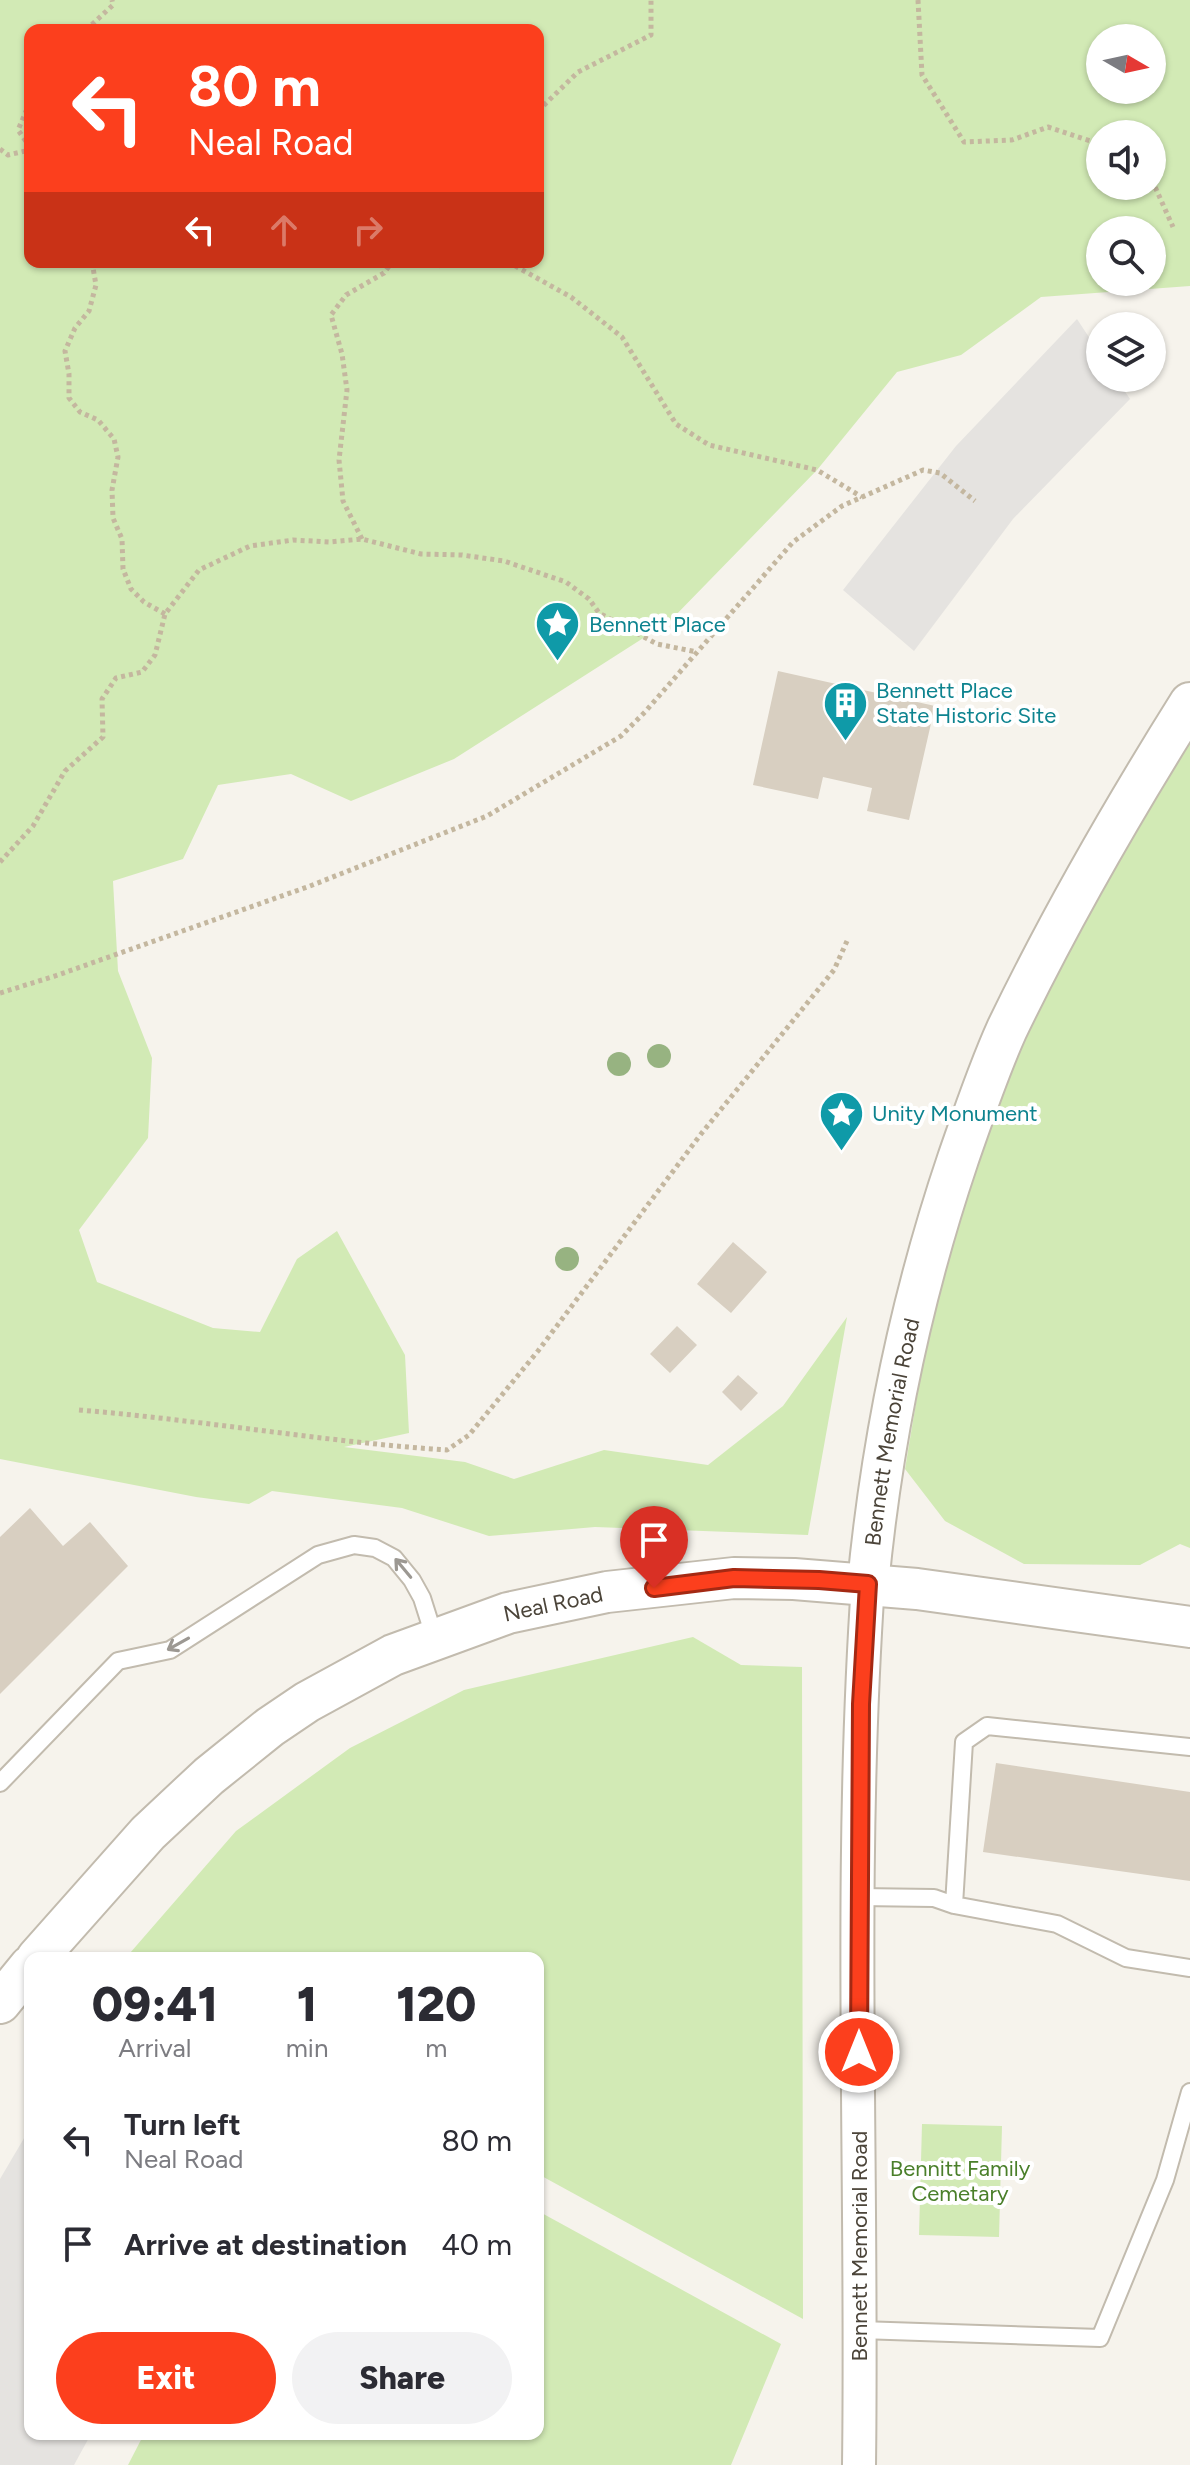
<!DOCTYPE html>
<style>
:root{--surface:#fff;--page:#f2f2f3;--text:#2b2b33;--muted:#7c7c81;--accent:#fc3f1d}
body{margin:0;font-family:Figtree,sans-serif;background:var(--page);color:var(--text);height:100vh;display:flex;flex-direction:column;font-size:30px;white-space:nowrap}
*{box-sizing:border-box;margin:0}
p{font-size:26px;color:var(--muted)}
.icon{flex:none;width:44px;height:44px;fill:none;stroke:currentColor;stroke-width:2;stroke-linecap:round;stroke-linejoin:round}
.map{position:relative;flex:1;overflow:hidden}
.drawer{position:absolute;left:24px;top:1952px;width:520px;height:488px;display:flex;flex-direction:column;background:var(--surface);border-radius:16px;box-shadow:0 2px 6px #0004}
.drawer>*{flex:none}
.banner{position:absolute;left:24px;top:24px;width:520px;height:244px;border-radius:16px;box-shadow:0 2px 6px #0004;background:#fc3f1d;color:#fff;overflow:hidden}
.needle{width:52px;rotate:99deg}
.buttons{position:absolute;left:1086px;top:24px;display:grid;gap:16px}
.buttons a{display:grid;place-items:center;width:80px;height:80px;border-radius:50%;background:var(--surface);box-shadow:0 2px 6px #0004;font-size:40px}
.pin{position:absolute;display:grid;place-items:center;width:68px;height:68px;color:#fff;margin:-82px -34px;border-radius:50% 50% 50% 0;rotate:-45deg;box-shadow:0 0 8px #0007}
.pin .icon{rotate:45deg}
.me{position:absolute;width:88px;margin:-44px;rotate:0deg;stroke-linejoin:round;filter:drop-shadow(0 0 6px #0008)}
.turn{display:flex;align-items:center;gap:28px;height:168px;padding:0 32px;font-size:36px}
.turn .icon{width:104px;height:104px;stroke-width:2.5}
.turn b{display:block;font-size:56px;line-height:68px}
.lanes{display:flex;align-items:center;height:76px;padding:0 32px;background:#0003;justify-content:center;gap:40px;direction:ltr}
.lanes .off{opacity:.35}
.eta{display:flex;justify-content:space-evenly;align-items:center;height:136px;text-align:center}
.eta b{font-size:48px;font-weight:800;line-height:56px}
.cta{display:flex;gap:16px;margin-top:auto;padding:16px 32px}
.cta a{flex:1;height:92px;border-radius:48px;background:var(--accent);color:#fff;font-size:32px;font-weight:800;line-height:92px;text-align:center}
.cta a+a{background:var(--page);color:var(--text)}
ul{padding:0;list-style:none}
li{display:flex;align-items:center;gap:24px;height:104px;padding:0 32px}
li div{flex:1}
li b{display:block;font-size:30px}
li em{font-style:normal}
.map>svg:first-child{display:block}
.green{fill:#d2eab5;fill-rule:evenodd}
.parking{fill:#e5e3e0}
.building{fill:#d8cfc1}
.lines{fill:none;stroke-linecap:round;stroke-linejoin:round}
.service-casing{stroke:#c2bbae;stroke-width:20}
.minor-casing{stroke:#c2bbae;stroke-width:36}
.tertiary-casing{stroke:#c2bbae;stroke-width:44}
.path{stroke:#c4b79f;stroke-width:5;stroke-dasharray:4 4;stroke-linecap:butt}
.service{stroke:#fff;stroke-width:16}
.minor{stroke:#fff;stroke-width:32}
.tertiary{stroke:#fff;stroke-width:40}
.tree{fill:#97b381}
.oneway{stroke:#9c9892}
.route-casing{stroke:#a42913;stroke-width:20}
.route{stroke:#fc3f1d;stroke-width:14}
.labels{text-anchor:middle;stroke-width:8;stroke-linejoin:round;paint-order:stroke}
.culture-label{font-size:22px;fill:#0d838f;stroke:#fff;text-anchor:start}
.street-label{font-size:22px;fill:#4b4439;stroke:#fff}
.park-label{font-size:22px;fill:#4a7f2a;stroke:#fff}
</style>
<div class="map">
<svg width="1190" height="2465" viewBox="0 0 1190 2465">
<rect width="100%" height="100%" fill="#f6f3ec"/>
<path class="green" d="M0 0H1190V286L1041 297 961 355 897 372 817 470 670 621 454 759 351 801 291 774 218 785 183 859 113 881 118 971 152 1058 148 1138 79 1230 97 1282 213 1328 260 1332 297 1259 337 1231 405 1355 409 1433 344 1447 465 1462 514 1479 604 1450 708 1465 783 1406 847 1317 808 1535 595 1527 489 1536 402 1508 272 1491 249 1504 196 1497 0 1459ZM30 30H538V262H30ZM1100 38H1152V90H1100ZM1100 134H1152V186H1100ZM1100 230H1152V282H1100Z
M1190 737V1548L1180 1544 1140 1565 1024 1564 945 1521 905 1469 952 1186 1090 907Z
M693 1637 741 1665 802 1667 803 2319 538 2174V1958H136L130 1953 236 1831 350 1748 464 1690Z
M922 2124 1002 2126 999 2237 919 2235Z
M538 2211 781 2344 731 2465H128L144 2434H538Z"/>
<path class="parking" d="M1077 319 1100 354V378H1116L1130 399 1013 519 914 651 843 590 956 446Z
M30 2128V2434H91L74 2465H0V2179Z"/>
<path class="building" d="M778 671 935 706 909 820 867 811 872 788 823 777 818 799 753 785Z
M733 1242 767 1272 731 1313 697 1284Z
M677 1326 697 1345 670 1373 650 1354Z
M738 1375 758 1393 741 1411 722 1392Z
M30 1508 63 1546 90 1522 128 1566 0 1694V1537Z
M996 1763 1190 1792V1881L983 1852Z"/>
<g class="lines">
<defs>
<path id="service" d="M0 1783 118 1661 170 1650 318 1555 354 1545 375 1548 394 1558 412 1580 422 1598 435 1639
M859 1897 934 1898 954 1905 1057 1924 1126 1958 1190 1968
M954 1905 964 1742 987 1726 1190 1747
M860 2330 1100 2338 1165 2180 1190 2092"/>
<path id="minor" d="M859 2465C863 2171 848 1877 868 1584"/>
<g id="tertiary">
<path id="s1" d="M868 1584C882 1438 911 1298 958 1159 973 1116 988 1071 1007 1029 1061 917 1124 808 1190 703"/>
<path id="s2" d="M37 1958 148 1833 209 1776 270 1727 307 1702 393 1655 508 1613 607 1592 734 1578 794 1579 917 1589 1190 1627"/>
<path d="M0 2003 30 1966"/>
</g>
</defs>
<use href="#service" class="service-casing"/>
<use href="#minor" class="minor-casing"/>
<use href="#tertiary" class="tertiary-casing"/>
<path class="path" d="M918 0 922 75 964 142 1012 140 1048 127 1100 144
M86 30 113 5 112 0
M30 102 18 130 30 147
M538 111 578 72 651 35V0
M0 149 8 155 30 150
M1152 180 1173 227
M92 262 96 285 89 311 75 328 65 351 69 374V398L80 412 98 420 114 439 118 457 112 490 113 518 122 539 123 569 131 589 144 602 165 614
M429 262 441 266 447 262
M508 262 571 297 622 337 676 424 709 445 817 470 862 497
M362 539 343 501 339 460 347 390 342 354 331 315 346 295 384 273 392 262
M0 862 33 826 65 771 103 737 102 699 116 678 142 672 155 655 165 614 199 570 250 546 293 540 329 542 362 539 421 554 462 555 504 561 566 582 589 599 599 613 657 644 697 652
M0 993 55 976 310 886 487 816 621 736 645 712 793 542 842 506 923 470 940 473 975 501
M79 1410C202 1420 324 1442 447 1450L469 1435 538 1351 701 1134 834 970 847 941"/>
<use href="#service" class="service"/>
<use href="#minor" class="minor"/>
<use href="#tertiary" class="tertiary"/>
</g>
<g class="tree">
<circle cx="659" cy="1056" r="12"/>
<circle cx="619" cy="1064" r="12"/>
<circle cx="567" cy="1259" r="12"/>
</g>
<defs><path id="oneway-shaft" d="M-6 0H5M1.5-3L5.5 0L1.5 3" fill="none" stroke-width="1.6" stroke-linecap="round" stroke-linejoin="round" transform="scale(2)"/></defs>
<g class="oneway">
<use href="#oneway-shaft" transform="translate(403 1568) rotate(-130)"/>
<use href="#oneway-shaft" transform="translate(178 1644) rotate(151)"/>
</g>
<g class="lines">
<defs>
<path id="route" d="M654 1588 734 1578 819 1580 868 1584 861 1704 859 2052"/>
</defs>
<use href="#route" class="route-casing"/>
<use href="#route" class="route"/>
</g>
<defs>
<symbol id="sight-pin" viewBox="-11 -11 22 30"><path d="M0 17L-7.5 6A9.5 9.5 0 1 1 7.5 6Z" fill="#0f9aa8" stroke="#fff"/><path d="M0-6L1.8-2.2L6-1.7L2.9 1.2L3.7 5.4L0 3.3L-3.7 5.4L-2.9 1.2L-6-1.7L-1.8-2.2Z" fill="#fff"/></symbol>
<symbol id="building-pin" viewBox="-11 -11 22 30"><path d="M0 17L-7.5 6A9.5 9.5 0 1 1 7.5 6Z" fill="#0f9aa8" stroke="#fff"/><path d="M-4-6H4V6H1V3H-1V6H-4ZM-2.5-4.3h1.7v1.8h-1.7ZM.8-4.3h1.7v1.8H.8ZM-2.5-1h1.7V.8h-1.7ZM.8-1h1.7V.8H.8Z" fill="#fff"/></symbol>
</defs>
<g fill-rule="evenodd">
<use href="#sight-pin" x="532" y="598" width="51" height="69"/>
<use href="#building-pin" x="820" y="678" width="51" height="69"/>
<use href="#sight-pin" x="816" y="1088" width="51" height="69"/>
</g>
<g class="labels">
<g class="culture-label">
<text x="589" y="632">Bennett Place</text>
<text x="876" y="698">Bennett Place<tspan x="876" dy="25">State Historic Site</tspan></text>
<text x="872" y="1121">Unity Monument</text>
</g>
<g class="street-label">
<text dy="8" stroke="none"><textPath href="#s1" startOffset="154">Bennett Memorial Road</textPath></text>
<text dy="8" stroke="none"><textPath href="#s2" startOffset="640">Neal Road</textPath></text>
<text transform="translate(859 2246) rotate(-90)" y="8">Bennett Memorial Road</text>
</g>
<g class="park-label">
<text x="960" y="2176">Bennitt Family<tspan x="960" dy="25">Cemetary</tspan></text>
</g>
</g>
</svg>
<div class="buttons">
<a><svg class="needle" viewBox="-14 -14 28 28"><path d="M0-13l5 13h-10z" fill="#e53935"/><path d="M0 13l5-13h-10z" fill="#7c7c81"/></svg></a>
<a><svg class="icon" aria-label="sound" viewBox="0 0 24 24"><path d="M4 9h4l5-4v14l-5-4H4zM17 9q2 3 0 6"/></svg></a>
<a><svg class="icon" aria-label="search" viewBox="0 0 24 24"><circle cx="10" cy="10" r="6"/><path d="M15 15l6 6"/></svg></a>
<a><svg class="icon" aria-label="layers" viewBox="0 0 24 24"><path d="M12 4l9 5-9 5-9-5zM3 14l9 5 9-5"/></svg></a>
</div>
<div class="pin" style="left:654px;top:1588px;background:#d93025"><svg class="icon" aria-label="arrive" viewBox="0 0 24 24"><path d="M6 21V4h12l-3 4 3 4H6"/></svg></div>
<svg class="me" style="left:859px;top:2052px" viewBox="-20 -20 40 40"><circle r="17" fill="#fc3f1d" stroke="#fff" stroke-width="3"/><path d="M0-11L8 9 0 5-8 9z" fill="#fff"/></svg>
<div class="banner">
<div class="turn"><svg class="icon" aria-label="left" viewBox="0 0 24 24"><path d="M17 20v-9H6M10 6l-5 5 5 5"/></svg><div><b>80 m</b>Neal Road</div></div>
<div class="lanes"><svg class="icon" aria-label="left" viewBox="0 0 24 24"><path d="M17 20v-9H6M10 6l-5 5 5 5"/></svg><svg class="icon off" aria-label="ahead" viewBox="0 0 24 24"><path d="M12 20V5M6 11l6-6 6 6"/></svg><svg class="icon off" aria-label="right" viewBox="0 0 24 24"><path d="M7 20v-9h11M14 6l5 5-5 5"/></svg></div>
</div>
<section class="drawer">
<div class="eta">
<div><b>09:41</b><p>Arrival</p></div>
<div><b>1</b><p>min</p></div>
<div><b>120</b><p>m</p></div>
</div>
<ul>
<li><svg class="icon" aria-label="left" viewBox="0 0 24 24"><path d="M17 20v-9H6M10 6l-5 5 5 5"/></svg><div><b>Turn left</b><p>Neal Road</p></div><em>80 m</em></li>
<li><svg class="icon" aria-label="arrive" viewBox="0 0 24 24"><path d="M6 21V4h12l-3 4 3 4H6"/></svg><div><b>Arrive at destination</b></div><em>40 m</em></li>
</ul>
<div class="cta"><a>Exit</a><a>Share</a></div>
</section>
</div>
